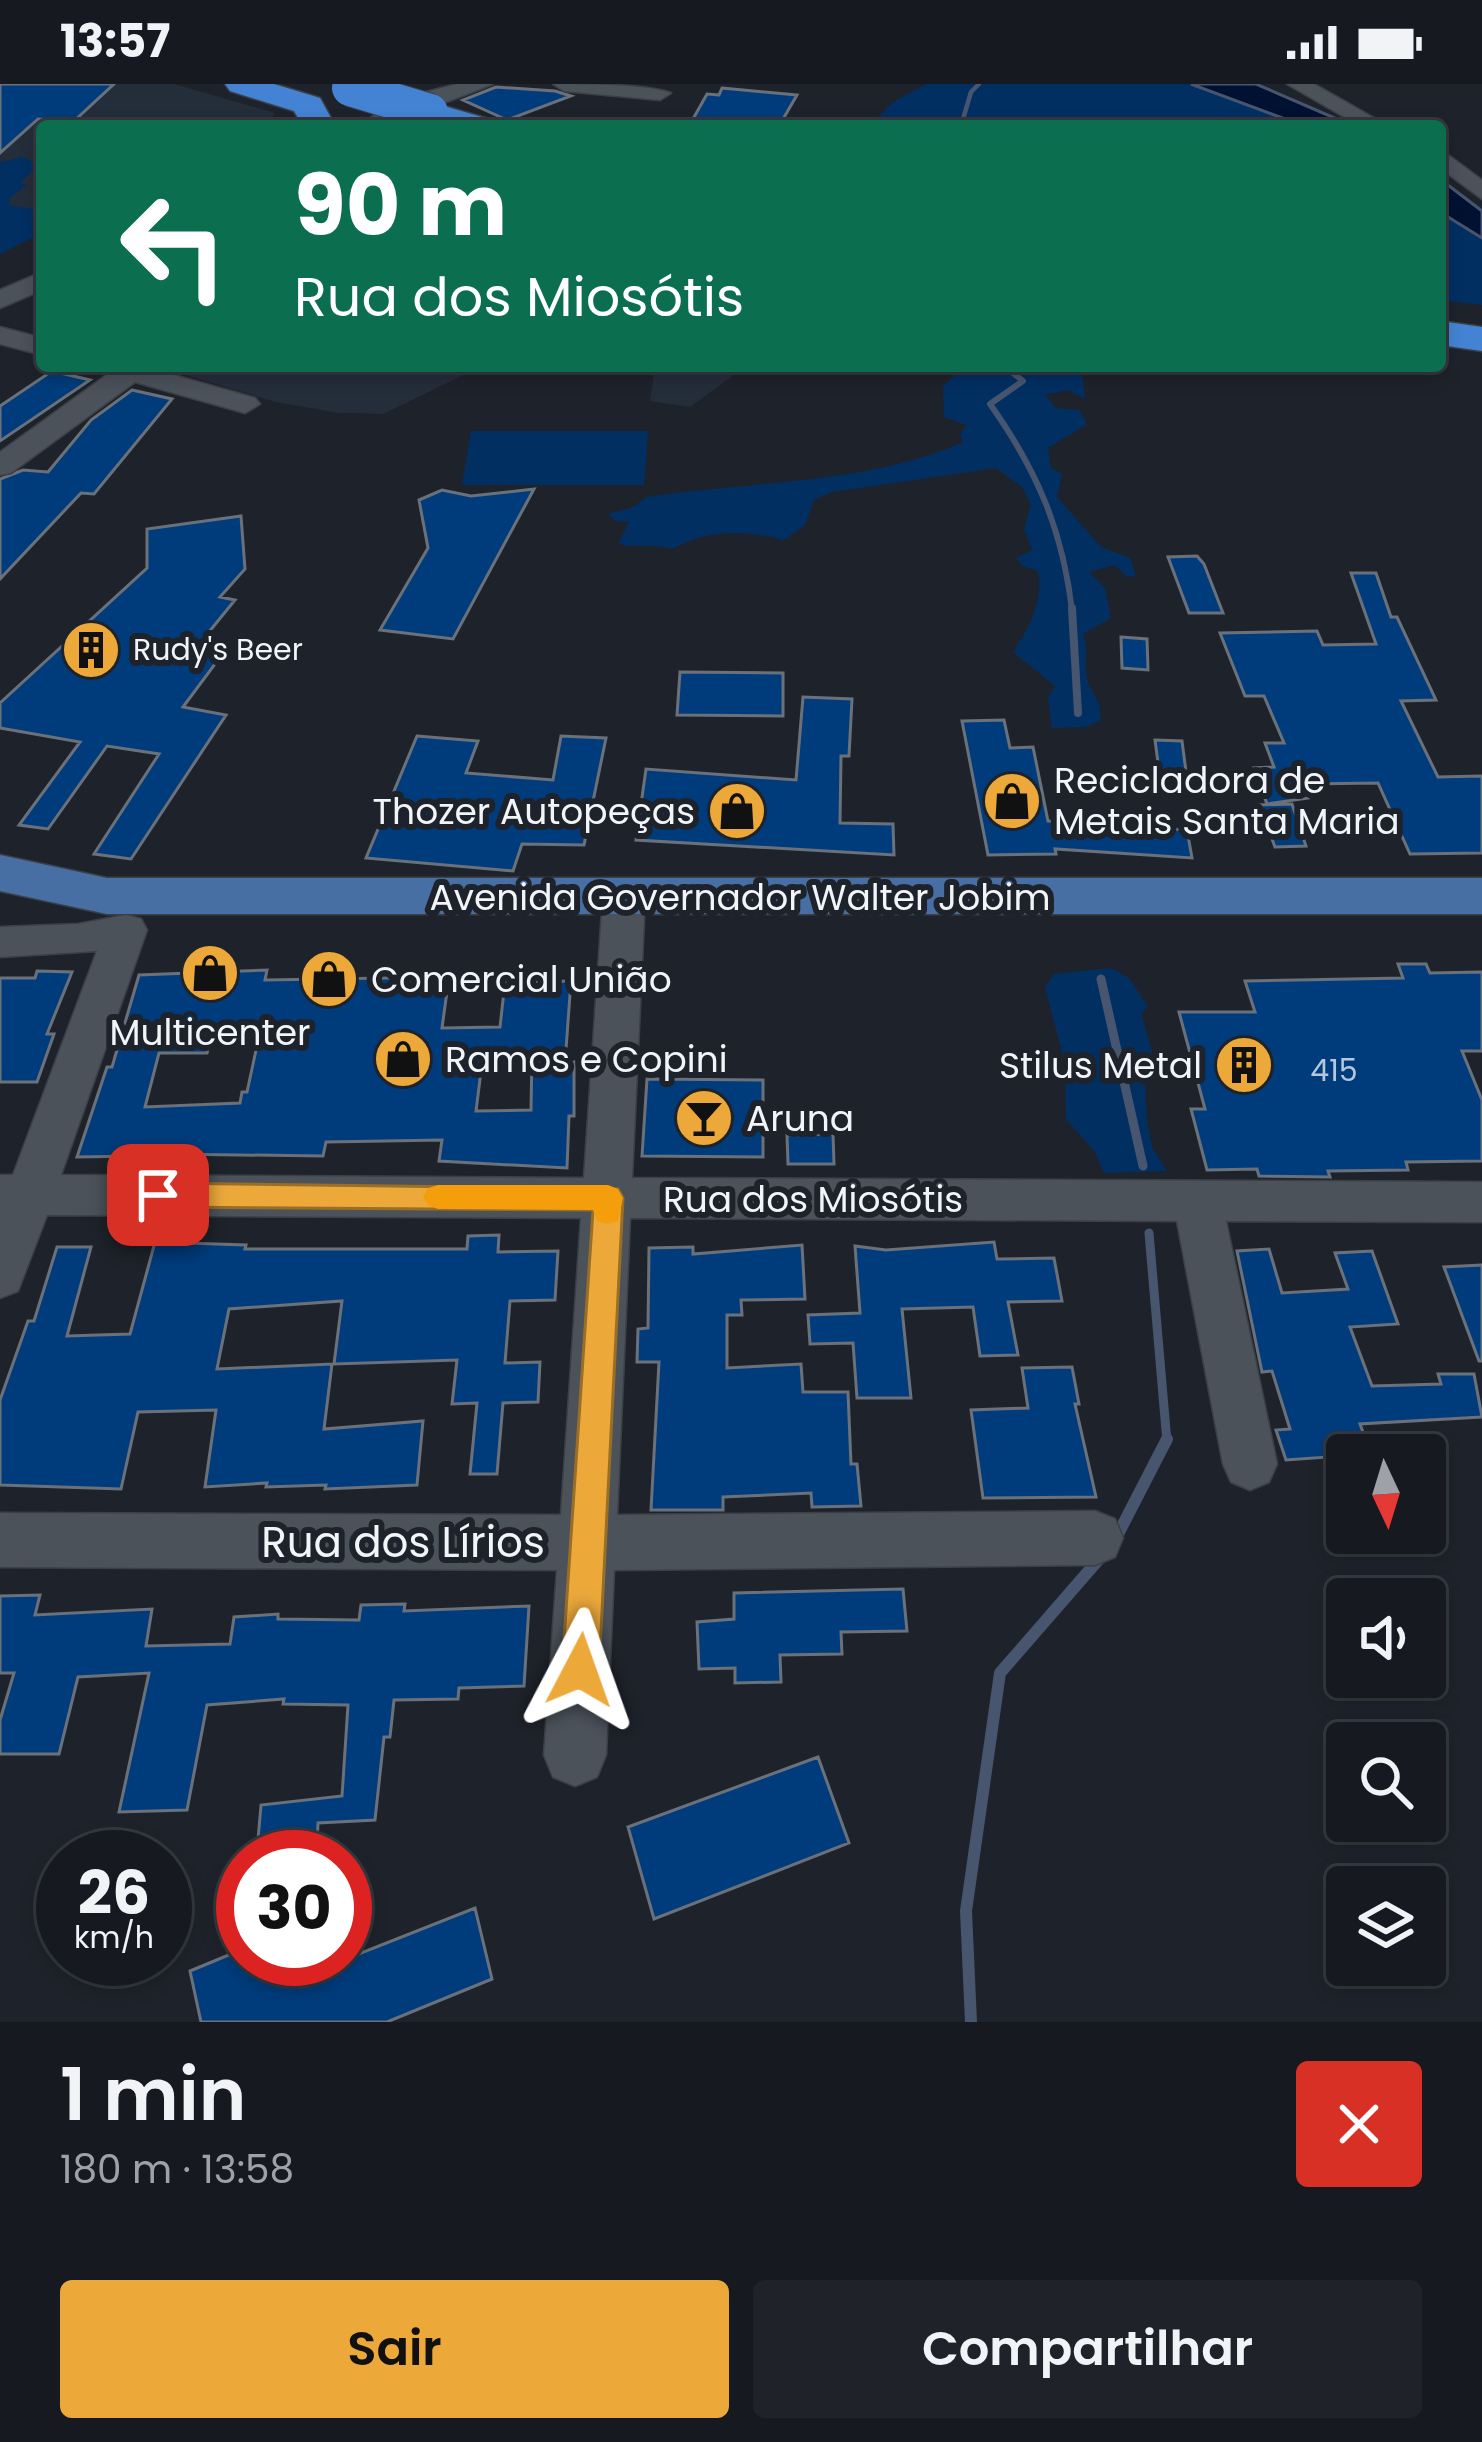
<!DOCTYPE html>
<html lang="pt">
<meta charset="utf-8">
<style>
:root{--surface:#161a20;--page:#1f2329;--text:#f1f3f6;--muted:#9ea1a5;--line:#35383e;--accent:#eca93a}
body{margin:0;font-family:Poppins,sans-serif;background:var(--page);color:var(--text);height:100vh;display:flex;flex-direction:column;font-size:45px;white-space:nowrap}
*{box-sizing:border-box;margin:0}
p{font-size:39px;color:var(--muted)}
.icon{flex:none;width:66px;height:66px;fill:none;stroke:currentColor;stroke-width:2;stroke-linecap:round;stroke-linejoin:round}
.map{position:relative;height:1938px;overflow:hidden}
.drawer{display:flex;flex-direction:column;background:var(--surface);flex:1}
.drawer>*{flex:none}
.guide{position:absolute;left:36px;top:36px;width:1410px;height:252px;border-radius:12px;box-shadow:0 6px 18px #0003,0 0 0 3px var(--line);background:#0b6e4f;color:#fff;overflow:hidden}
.needle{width:78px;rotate:176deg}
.controls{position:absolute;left:1326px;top:1350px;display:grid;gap:24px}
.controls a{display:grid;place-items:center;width:120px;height:120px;border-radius:12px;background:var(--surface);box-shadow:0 6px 18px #0003,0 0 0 3px var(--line);font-size:60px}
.speed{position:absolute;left:36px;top:1746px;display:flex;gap:24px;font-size:60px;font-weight:700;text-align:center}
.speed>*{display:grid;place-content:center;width:156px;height:156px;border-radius:50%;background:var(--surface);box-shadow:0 6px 18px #0003,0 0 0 3px var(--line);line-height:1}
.speed small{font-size:30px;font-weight:400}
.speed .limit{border:18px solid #d22;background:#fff;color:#111}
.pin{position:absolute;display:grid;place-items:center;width:102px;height:102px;color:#fff;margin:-51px;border-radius:24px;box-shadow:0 6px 18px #0006}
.me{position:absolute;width:132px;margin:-66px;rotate:4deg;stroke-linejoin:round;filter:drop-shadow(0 0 9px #0008)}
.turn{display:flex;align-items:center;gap:42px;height:252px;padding:0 60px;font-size:54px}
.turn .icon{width:156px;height:156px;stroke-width:2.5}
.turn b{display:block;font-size:84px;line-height:102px}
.round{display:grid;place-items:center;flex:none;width:126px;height:126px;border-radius:12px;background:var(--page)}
.summary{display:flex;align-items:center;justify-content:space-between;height:204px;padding:0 60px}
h1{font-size:72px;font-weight:600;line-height:90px}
.button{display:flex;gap:24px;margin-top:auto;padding:24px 60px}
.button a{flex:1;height:138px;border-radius:12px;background:var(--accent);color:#111;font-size:48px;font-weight:600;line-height:138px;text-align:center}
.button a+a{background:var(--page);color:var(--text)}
.status{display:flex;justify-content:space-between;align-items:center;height:84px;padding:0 60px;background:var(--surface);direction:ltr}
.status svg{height:33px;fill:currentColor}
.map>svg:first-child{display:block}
.built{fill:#242d3a}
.green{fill:#022f62}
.water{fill:#001132;stroke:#48556e;stroke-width:3}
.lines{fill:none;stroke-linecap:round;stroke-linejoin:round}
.stream-far4{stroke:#48556e;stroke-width:4.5}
.stream-far3{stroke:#48556e;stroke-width:6}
.stream-far2{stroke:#48556e;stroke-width:8}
.stream-far1{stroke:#48556e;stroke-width:9}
.stream{stroke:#48556e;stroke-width:12}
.building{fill:#003c7c;stroke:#6a717a;stroke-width:3;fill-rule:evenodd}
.minor-casing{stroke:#3b4046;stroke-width:3}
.major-casing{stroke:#3b4046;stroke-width:3}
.highway-casing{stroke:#3b4046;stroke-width:3}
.minor{fill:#4b525a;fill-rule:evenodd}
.major{fill:#476fa3;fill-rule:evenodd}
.highway{fill:#4483d3;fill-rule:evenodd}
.highway-bridge-casing{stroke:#3b4046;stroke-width:38;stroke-linecap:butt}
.highway-bridge{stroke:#4483d3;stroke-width:36}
.route{fill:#eca93a;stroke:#996e26;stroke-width:3}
.slow{fill:#f59e0b}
.labels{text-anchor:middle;stroke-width:12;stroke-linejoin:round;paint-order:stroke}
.far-poi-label{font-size:30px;fill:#f1f5fa;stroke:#1e232b;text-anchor:start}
.number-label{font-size:30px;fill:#b5c7da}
.poi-label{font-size:36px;fill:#f1f5fa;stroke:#1e232b;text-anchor:start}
.street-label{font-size:36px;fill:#f1f5fa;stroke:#1e232b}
.near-street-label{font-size:42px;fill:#f1f5fa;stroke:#1e232b}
</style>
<div class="status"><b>13:57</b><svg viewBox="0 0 49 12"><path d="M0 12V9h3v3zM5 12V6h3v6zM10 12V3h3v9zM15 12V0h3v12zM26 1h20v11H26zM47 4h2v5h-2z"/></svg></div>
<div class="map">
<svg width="1482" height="1938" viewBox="0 0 1482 1938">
<rect width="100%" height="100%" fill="#1e232b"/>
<path class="built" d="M0 0H174L275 29 266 42H42V146L0 140Z
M154 282H482L383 330 339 329 276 318Z
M655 282H746L690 323 650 317Z"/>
<path class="green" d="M926 0H1191L1304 42H869L893 18Z
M22 73 31 77 34 85 20 99 26 101 10 114 9 121 42 126V149L0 170V78Z
M1440 128 1482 154V221L1440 216Z
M965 282H1081L1085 315 1068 306 1045 311 1056 324 1079 326 1087 340 1048 364 1051 384 1062 390 1057 413 1101 463 1130 474 1136 492 1127 493 1115 481 1089 488 1105 504 1111 534 1083 550C1090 567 1082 583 1089 600 1096 616 1102 618 1100 637L1085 643 1052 644 1048 614 1055 602 1013 568C1029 544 1044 516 1038 487L1023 482 1016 474 1032 466 1024 445 1031 420 1022 403 996 384 832 408 814 416 805 441 784 456C746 446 707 445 673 465 650 459 636 464 618 460L629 438 616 437 608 430 633 423 647 413C750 397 867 401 963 358L960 351 966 341 944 333 943 302Z
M471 347H648L644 401H462Z
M1111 884 1129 894 1148 923 1141 929 1154 975 1145 998 1147 1038 1153 1065 1167 1087 1104 1089 1095 1068 1066 1035 1065 980 1045 903 1054 890Z"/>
<path class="water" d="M1191 0H1256L1353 42H1304Z
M1440 95 1482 127V154L1440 128Z"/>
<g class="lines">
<path class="stream-far4" d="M961 42 971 8 979 0"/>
<path class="stream-far3" d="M1004 282 1023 297 990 320C1037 386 1063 447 1072 527"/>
<path class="stream-far2" d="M1072 524 1078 629"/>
<path class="stream-far1" d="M1101 895 1143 1082
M1149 1149 1167 1358"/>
<path class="stream" d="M1115 1456 1167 1355
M971 1938 966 1827 1000 1589 1100 1474"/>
</g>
<path class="building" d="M0 0H114L74 37 38 35 0 69Z
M496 3 555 7 571 12 507 36 463 16Z
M722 4 797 11 779 42H689L707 10 719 11Z
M52 287 90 296 0 357V322Z
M132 306 172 315 94 410 81 409 0 495V395L23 386 48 388 91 336Z
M534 405 453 555 380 546 428 464 419 416 442 406 471 412Z
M241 432 245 485 220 513 235 516 196 564 224 568 183 623 226 631 131 775 94 770 159 670 107 662 48 745 19 741 80 658 0 644V619L147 484V445Z
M1197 472 1204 480 1223 529H1189L1168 473Z
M1351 489H1376L1391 533H1397L1436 616 1401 617 1438 693 1482 692V769L1410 770 1378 699 1303 700 1308 714 1267 720 1254 684 1274 683 1265 659H1284L1264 612H1245L1220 549 1317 547 1323 561 1376 560Z
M1121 553 1147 555 1148 586 1122 584Z
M680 588 783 589V632L677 631Z
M803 613 852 615 849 672H841L840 739 893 740 894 771 636 756 646 685 796 696Z
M1004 636 1010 664 1033 663 1048 737 1187 746 1192 774 1055 765 1056 770 988 771 962 637Z
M417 652 478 657 466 689 553 696 561 652 606 654 584 761 522 760 513 787 366 774Z
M1155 656 1182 657 1187 695 1160 694Z
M1292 720 1306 762 1275 763 1259 721Z
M1398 880H1426L1430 889 1482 888V967H1462L1482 1016V1077L1406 1078 1408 1086 1328 1087 1330 1093 1259 1092 1257 1085 1207 1086 1191 1025H1205L1179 928H1255L1245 897 1403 894Z
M267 886 265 896 449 893 442 944 500 943 505 898 571 897 565 979 574 978V1032H569L567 1084 439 1077 442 1056 326 1058 323 1072 166 1070 164 1079 136 1081 138 1072 77 1073 107 983H112L139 891ZM261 943 247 1008H242L240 1019 145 1023 159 969H207L214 944ZM532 970 531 1026 476 1027 483 971Z
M37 887 72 888 47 950H54L37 998H0V894H35Z
M647 995 763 996V1073L642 1072Z
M833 1050 834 1080H788L787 1051Z
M499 1151 498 1168 558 1167 555 1216 510 1217 505 1279 540 1278 538 1318 503 1319 497 1390H470L477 1319 452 1320 457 1276 334 1280 342 1217 229 1225 217 1285 332 1280 324 1345 423 1337 417 1401 325 1405 326 1401 266 1403 267 1399 205 1403 216 1326 138 1328 121 1405 0 1401V1316L28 1237H34L57 1163H91L67 1252 130 1250 155 1158 246 1161 245 1165H467L468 1152Z
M994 1158 997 1175 1054 1174 1062 1217 1008 1218 1018 1271 980 1272 973 1223 902 1225 911 1314H857L853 1259 810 1260 808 1231 860 1229 855 1162 886 1166Z
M802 1161 805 1215 741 1216 742 1231H727V1284L801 1280 803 1308H848L851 1380H857L861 1422 812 1423 811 1409 723 1413V1426H651L659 1278H637L638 1245 648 1244 649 1164 693 1163V1170Z
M1269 1165 1282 1209 1348 1205 1335 1169 1372 1167 1398 1240 1350 1243 1372 1302 1441 1300 1438 1290H1474L1482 1333 1360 1340 1371 1370 1286 1376 1276 1346 1290 1345 1272 1287 1262 1288 1237 1167Z
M1482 1181V1277H1479L1444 1183Z
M1072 1283 1079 1320H1075L1096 1413 983 1414 971 1326 1028 1324 1022 1284Z
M903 1505 907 1547 841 1548 842 1570 780 1571 781 1598 735 1599V1584L699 1585 697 1538 734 1535V1509Z
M40 1511 35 1531 152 1525 146 1562 230 1560 234 1533 278 1530V1535L359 1536 361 1521 405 1520 404 1527 529 1522 524 1602 459 1604 458 1615 394 1616 390 1653H384L375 1736 318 1739 317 1760 257 1767 261 1721 342 1712 348 1621 283 1620 284 1615 207 1621 187 1726 119 1728 149 1589 78 1593 59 1670H0V1636L14 1589H0V1512Z
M818 1673 849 1759 654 1835 628 1743Z
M475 1824 492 1895 387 1938H201L190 1887 243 1865V1875H346Z"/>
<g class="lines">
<defs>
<path id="minor" d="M457 0H493L384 42 357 41 411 12Z
M553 0C585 0 645 0 671 9L660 16 564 7Z
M1287 0H1314L1388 42H1360Z
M1440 65 1482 96V115L1440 84Z
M42 188V206L0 224V206Z
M0 243 42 254V271L0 260Z
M96 282H142L255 314 260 320 245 329 135 298 11 389 0 391V368L108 290Z
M624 799 639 803 645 813 632 1094 1482 1098V1138L1226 1137 1277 1380 1269 1398 1250 1406 1231 1398 1223 1380 1177 1137 630 1134 617 1431 1095 1427 1115 1435 1123 1454 1115 1473 1095 1481 614 1486 606 1671 597 1693 575 1702 553 1693 544 1671 557 1486 0 1483V1429L561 1431 581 1134 47 1131 18 1207 0 1214V1091H13L97 867 0 873V843L78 840 126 831 141 835 147 846 61 1091 584 1094 603 813 609 803Z"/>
<path id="major" d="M0 771 107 794H1482V830H107L0 807Z"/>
<path id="highway" d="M225 0H274L320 14 331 34 326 41H302L294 27 230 7Z
M430 18 489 35 494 42C468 42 432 48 414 28L418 21Z
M1440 237 1482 243V267L1440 261Z"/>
</defs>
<use href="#minor" class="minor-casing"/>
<use href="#major" class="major-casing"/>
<use href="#highway" class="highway-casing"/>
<use href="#minor" class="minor"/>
<use href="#major" class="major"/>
<use href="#highway" class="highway"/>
<defs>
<path id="highway-bridge" d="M350 4 430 28"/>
</defs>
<use href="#highway-bridge" class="highway-bridge-casing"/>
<use href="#highway-bridge" class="highway-bridge"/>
</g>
<path class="route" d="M158 1099 618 1105 623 1114 599 1586 593 1599 580 1605 568 1599 562 1586 593 1126 158 1123 147 1120 143 1111 147 1103Z"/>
<path class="slow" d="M438 1101H608L618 1105 623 1114 618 1137 607 1140 597 1137 593 1126 438 1125 428 1121 423 1113 428 1104Z"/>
<defs>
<symbol id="building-disc" viewBox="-11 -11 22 22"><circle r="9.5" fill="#eca93a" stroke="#1e232b"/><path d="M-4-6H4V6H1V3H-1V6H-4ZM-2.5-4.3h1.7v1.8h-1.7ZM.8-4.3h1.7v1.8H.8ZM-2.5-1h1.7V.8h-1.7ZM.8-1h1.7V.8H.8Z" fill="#111"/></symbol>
<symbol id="shop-disc" viewBox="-11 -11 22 22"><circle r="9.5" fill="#eca93a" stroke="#1e232b"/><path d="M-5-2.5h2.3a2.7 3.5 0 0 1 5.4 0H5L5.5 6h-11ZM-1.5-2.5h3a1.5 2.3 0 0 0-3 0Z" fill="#111"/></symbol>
<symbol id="bar-disc" viewBox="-11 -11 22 22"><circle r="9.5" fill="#eca93a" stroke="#1e232b"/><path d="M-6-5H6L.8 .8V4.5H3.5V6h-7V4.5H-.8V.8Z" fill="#111"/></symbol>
</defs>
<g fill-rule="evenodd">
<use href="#building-disc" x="58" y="533" width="66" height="66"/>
<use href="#shop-disc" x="979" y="684" width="66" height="66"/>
<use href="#shop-disc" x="704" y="694" width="66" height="66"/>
<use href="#shop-disc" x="177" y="856" width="66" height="66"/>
<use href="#shop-disc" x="296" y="862" width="66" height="66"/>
<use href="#shop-disc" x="370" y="942" width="66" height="66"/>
<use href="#building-disc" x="1211" y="948" width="66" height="66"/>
<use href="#bar-disc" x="671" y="1001" width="66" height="66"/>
</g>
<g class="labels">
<g class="far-poi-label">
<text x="133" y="576">Rudy's Beer</text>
</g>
<g class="number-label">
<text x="1334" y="997">415</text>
</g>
<g class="poi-label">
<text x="1054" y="709">Recicladora de<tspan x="1054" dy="41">Metais Santa Maria</tspan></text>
<text x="695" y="740" text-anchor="end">Thozer Autopeças</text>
<text x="371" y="908">Comercial União</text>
<text x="210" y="961" text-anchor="middle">Multicenter</text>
<text x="445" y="988">Ramos e Copini</text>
<text x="1202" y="994" text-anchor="end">Stilus Metal</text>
<text x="746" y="1047">Aruna</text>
</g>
<g class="street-label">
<text x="740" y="826">Avenida Governador Walter Jobim</text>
<text x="813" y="1128">Rua dos Miosótis</text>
</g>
<g class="near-street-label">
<text x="403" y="1473">Rua dos Lírios</text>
</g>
</g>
</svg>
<div class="controls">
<a><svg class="needle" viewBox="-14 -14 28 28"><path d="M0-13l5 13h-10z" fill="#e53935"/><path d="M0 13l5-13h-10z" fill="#9ea1a5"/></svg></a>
<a><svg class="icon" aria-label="sound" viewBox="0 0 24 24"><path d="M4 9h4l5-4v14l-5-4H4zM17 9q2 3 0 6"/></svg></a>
<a><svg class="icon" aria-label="search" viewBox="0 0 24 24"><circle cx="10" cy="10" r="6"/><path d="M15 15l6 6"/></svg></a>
<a><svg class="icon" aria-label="layers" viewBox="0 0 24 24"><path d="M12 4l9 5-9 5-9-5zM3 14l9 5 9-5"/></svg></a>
</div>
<div class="speed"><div>26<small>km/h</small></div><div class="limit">30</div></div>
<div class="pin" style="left:158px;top:1111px;background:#d93025"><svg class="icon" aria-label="arrive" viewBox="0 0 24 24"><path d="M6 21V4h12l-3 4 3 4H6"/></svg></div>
<svg class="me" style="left:580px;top:1586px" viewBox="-20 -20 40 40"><path d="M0-17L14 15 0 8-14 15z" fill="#eca93a" stroke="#fff" stroke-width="4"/></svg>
<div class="guide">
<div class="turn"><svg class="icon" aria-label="left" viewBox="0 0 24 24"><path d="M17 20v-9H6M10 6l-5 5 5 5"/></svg><div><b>90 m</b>Rua dos Miosótis</div></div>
</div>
</div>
<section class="drawer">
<div class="summary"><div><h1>1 min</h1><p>180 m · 13:58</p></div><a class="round" style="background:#d93025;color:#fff"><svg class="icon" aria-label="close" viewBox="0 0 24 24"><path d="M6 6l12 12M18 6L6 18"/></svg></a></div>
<div class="button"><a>Sair</a><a>Compartilhar</a></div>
</section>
